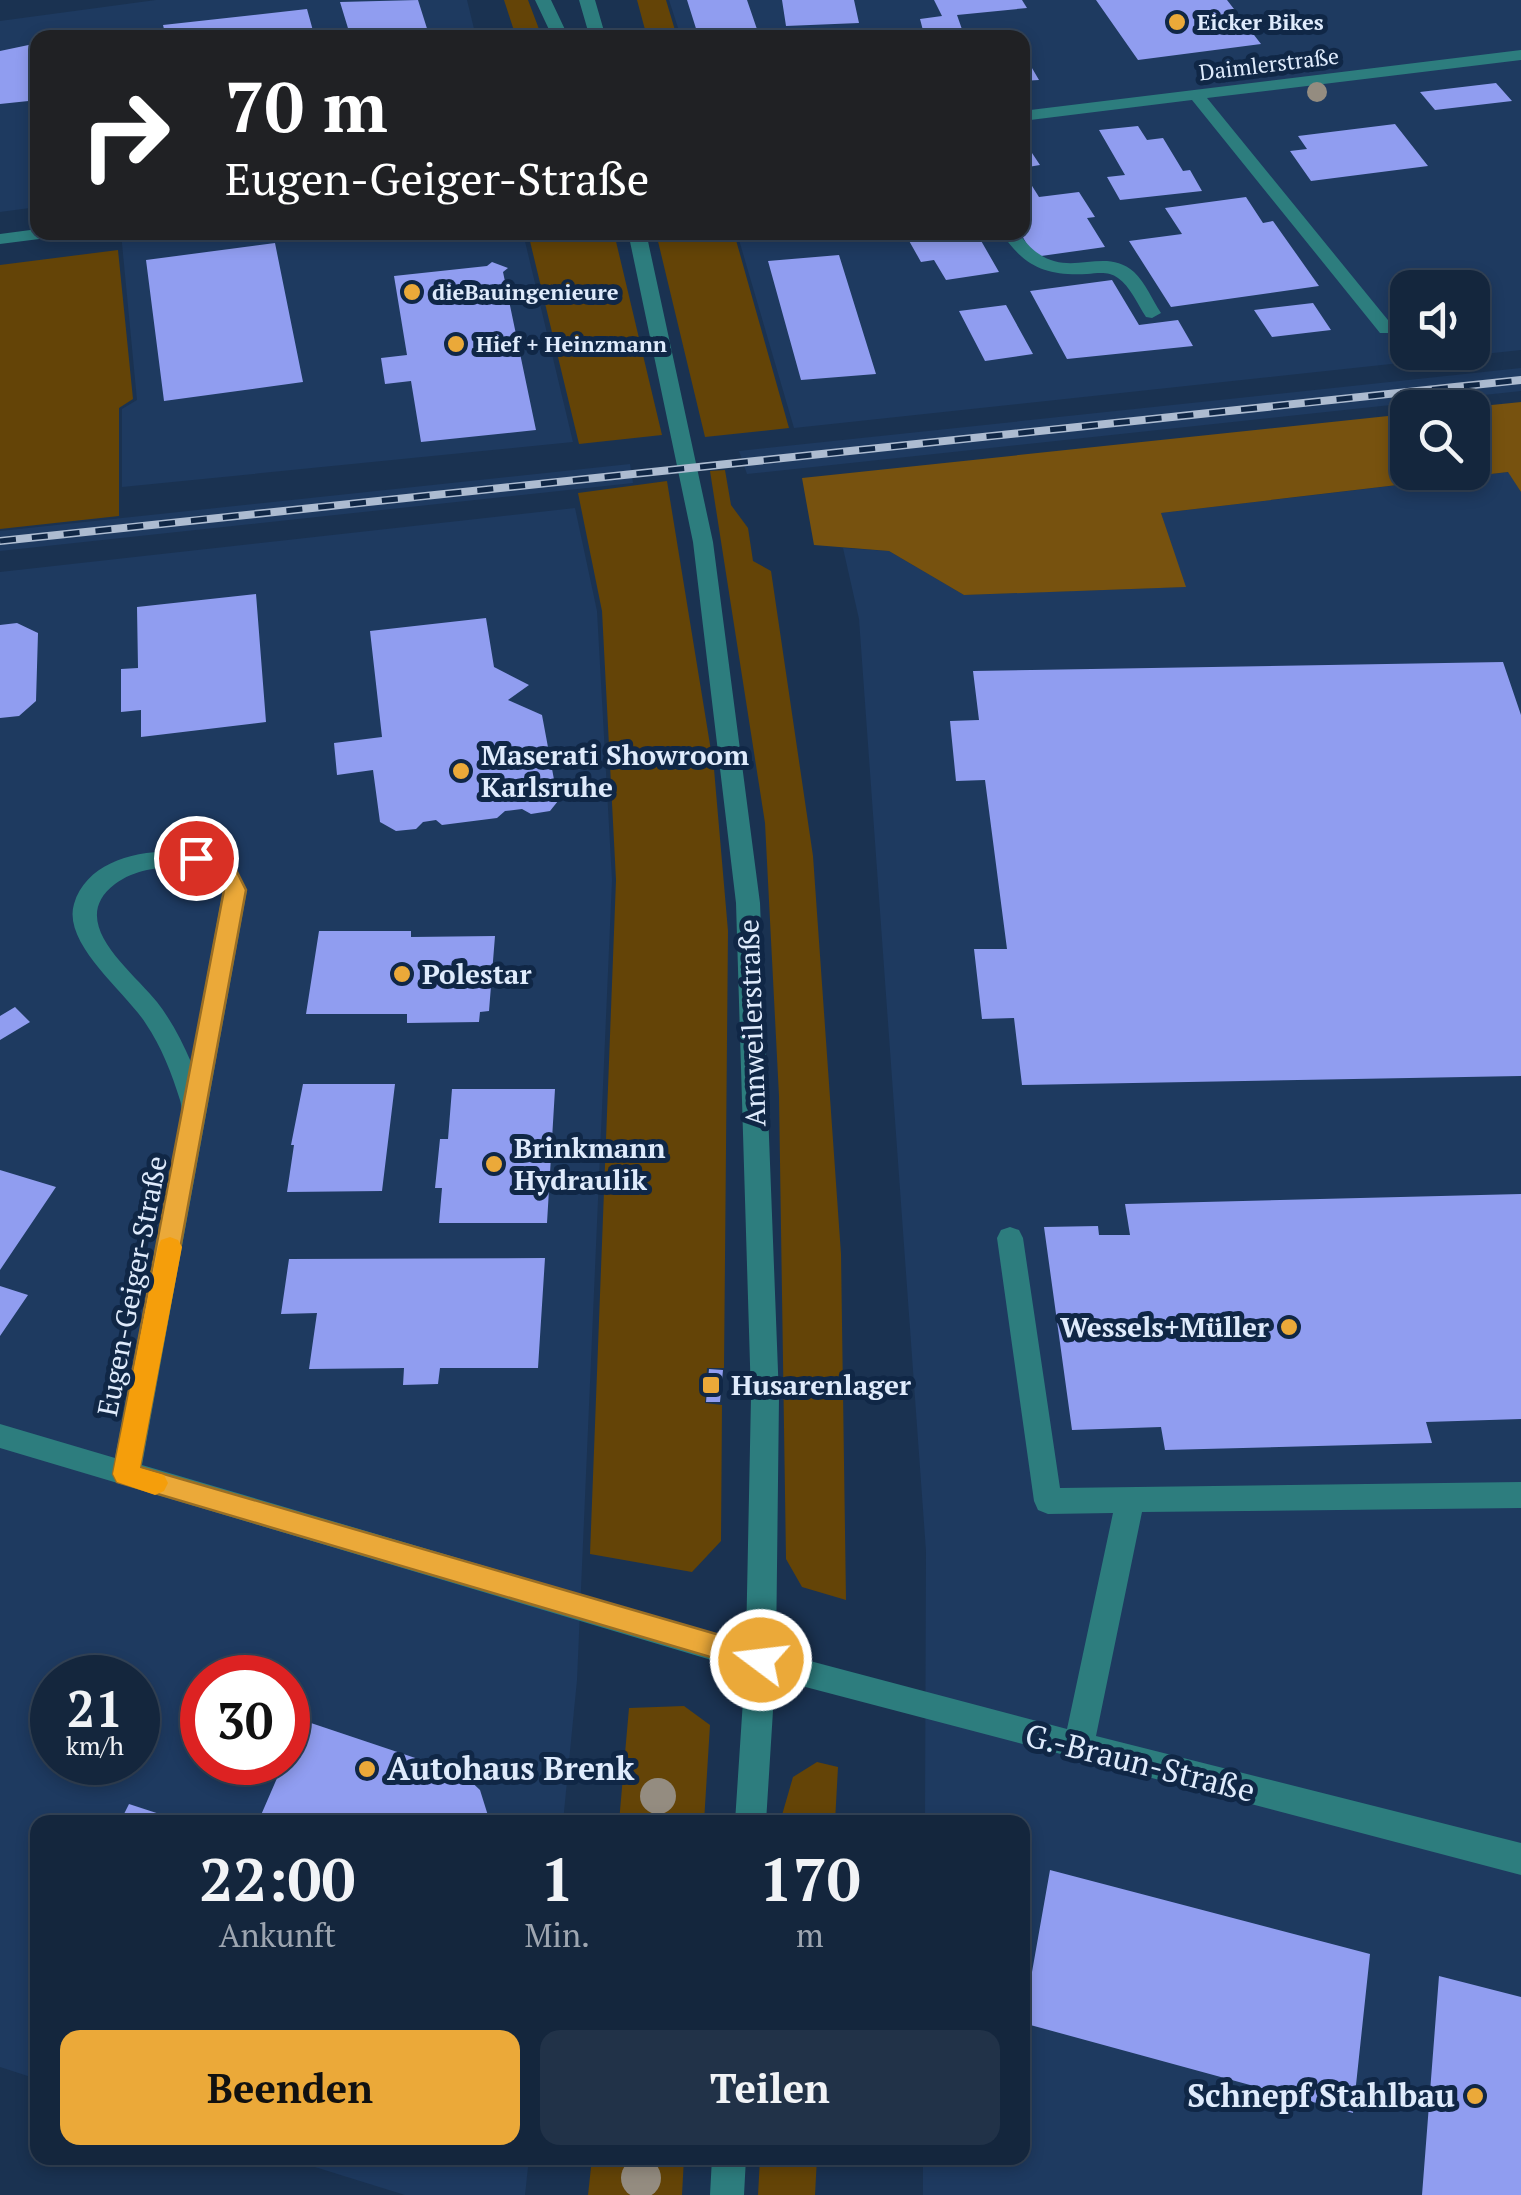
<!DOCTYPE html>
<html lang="de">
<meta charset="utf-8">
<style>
:root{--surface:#14263d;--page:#213248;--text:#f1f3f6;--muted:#9da5b0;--line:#334357;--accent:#eba939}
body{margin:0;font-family:"PT Serif",serif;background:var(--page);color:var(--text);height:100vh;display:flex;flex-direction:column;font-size:38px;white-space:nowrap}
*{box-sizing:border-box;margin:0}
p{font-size:32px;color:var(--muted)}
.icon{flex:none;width:55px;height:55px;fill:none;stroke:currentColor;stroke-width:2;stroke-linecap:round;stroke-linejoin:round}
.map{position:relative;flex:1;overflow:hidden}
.details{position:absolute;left:30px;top:1815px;width:1000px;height:350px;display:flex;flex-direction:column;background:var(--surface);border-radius:20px;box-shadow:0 5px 15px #0003,0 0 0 2px var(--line)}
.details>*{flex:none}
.top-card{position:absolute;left:30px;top:30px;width:1000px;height:210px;border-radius:20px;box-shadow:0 5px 15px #0003,0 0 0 2px var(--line);background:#202124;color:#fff;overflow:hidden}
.buttons{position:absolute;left:1390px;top:270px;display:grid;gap:20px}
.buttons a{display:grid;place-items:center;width:100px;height:100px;border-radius:20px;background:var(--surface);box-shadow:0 5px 15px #0003,0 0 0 2px var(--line);font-size:50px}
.speed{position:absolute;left:30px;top:1655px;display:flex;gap:20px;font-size:50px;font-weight:700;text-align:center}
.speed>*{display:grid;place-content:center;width:130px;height:130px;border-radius:50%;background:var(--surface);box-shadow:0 5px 15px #0003,0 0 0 2px var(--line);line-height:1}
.speed small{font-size:25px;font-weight:400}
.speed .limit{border:15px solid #d22;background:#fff;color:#111}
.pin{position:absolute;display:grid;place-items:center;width:85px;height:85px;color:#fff;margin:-42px;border:5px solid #fff;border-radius:50%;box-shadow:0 2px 10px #0007}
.me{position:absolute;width:110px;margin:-55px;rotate:285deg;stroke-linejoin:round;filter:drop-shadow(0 0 8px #0008)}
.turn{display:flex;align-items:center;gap:35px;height:210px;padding:0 30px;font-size:45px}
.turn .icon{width:130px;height:130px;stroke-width:2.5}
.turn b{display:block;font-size:70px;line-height:85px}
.eta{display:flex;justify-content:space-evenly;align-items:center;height:170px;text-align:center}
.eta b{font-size:60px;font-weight:700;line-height:70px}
.button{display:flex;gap:20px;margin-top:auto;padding:20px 30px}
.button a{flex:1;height:115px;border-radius:20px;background:var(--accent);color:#111;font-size:40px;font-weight:700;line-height:115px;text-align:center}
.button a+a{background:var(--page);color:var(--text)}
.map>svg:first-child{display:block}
.built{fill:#1e3a60;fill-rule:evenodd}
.green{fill:#644407}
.forest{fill:#77520f}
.building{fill:#909df0}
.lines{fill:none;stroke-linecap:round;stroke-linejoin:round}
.minor{fill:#2d7d7e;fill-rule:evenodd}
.rail-casing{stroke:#adbcd1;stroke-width:8}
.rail{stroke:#102746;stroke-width:5;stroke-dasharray:16;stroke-linecap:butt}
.tree{fill:#948c80}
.route{fill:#eba939;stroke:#996e25;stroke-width:2.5}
.slow{fill:#f59e0b}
.poi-dot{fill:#eba939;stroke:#102746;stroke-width:4}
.labels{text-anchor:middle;stroke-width:10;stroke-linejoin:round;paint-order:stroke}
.far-poi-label{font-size:22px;font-weight:bold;fill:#dfebfc;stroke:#102746;text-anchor:start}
.far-street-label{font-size:22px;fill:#dfebfc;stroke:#102746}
.poi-label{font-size:28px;font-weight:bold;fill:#dfebfc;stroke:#102746;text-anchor:start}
.street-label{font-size:28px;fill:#dfebfc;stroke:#102746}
.near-street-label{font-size:32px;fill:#dfebfc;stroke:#102746}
.near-poi-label{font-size:32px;font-weight:bold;fill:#dfebfc;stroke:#102746;text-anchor:start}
</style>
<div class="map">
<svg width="1521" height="2195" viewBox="0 0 1521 2195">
<rect width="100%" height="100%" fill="#1a3251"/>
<path class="built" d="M156 0H467L476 37 38 38 37 207 0 212V21Z
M669 0H1521V350L794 428 737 233 1022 232V38L681 37ZM1408 288H1472V352H1408Z
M121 233H523L573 442 122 487V409L137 400Z
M1521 368V391L747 474 739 451Z
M630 464 633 483 0 551V531Z
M1509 472 1521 492V2195H923V2158H1022V1822H925L926 1551 859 619 843 548 889 551 964 595 1185 587 1161 513Z
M575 508 597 611 612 880 577 1680 563 1822H38L37 2079 0 2067V572ZM52 1678H138V1762H52ZM202 1678H288V1762H202Z
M286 2158H529L525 2195H405Z"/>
<path class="green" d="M504 0H528L542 37H516Z
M637 0H666L677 37H647Z
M528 233H614L662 435 579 444Z
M656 233H734L789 428 705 437Z
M118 250 133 399 119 408V516L0 529V265Z
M725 470 731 505 748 528 753 561 771 571 813 856 841 1254 846 1600 802 1587 786 1559 779 1096 765 823 710 471Z
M667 481 714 769 728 931 724 1368H707L705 1403 722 1405 721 1541 692 1572 590 1554 616 880 602 611 578 493Z
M684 1706 710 1725 704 1822H619L629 1708Z
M817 1762 838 1767 835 1822H780L793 1777Z
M592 2158H684L682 2195H588Z
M760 2158H817L815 2195H758Z"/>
<path class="forest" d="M1521 402V492L1508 472 1161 513 1186 587 964 595 889 551 814 545 802 478 1407 414 1408 472H1472V407Z"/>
<path class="building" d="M418 0 430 38H351L340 2Z
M687 0H747L760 38H699Z
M782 0H854L859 23 786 26Z
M934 0H1022L1027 8 957 15 965 38H925L920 19 942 16Z
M1096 0H1227L1261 44 1138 60Z
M307 9 315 38H110L164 29 163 25Z
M38 43V100L0 104V51Z
M1022 51 1039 80 1022 81Z
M1496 83 1512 101 1435 110 1420 92Z
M1395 124 1428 166 1311 181 1290 151 1307 149 1298 136Z
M1138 126 1147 140 1163 138 1183 171 1190 170 1202 191 1120 200 1107 177 1125 175 1099 130Z
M1022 138 1040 165 1022 168Z
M1022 170 1039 197 1079 192 1095 217 1087 218 1105 247 1034 257 1020 232Z
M1246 197 1263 223 1273 221 1319 286 1171 307 1129 241 1182 234 1165 208Z
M920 232H976L999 272 946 280 934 260 921 262 908 239 923 238Z
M275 243 303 382 164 401 146 260Z
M839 255 876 374 801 380 768 261Z
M492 262 508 268 503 272 536 430 421 442 411 381 385 384 381 358 407 355 394 276 487 266Z
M1112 280 1139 325 1178 320 1193 346 1067 359 1030 291Z
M1313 303 1331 330 1272 337 1254 310Z
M1006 305 1033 354 985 361 959 311Z
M256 594 266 722 141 737V710L121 712V669L138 668 137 607Z
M486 618 494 667 529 685 508 700 542 715 558 801 550 811 531 814 522 809 505 811 497 818 442 825 436 820 423 822 416 829 396 831 380 822 373 770 337 775 334 743 382 737 370 631Z
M17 623 38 633 36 701 19 716 0 718V625Z
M1503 662 1521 715V1076L1022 1085 1014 1018 982 1019 974 949H1007L985 780 956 781 950 721 979 720 973 671Z
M319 931H411V937L495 936 489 1011 480 1012 479 1022 407 1023V1014H306Z
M15 1007 30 1022 0 1040V1016Z
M303 1084H395L382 1191 287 1192 294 1145H291Z
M452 1089H555L547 1223H439L442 1188H435L440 1139H448Z
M0 1170 56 1187 0 1270Z
M1521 1194V1419L1426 1422 1432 1443 1165 1450 1161 1427 1072 1430 1044 1227 1098 1226 1099 1235H1130L1125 1204Z
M545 1258 538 1368H440L438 1384 403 1385 404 1368 309 1369 317 1313 281 1314 289 1259Z
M0 1286 28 1295 0 1336Z
M709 1369 723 1370 720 1402H706Z
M302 1720 463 1774 480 1790 490 1822H258L284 1762H288Z
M129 1804 184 1822H120Z
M1050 1870 1370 1954 1353 2113 1023 2023Z
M1439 1976 1521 1997V2195H1422Z"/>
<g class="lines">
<path class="minor" d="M535 0H551L569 38H553Z
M579 0H595L606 38H590Z
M1521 50V60L1207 98 1392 325V333H1380L1192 100 1022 121V111Z
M38 229V232H63L55 237 0 244V234Z
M628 232H646L713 542 760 903 779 1397 776 1652 1067 1729 1113 1513 1048 1514 1038 1510 1034 1501 997 1238 1001 1230 1010 1227 1019 1230 1023 1238 1060 1488 1521 1482V1508L1142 1512 1096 1736 1521 1843V1875L775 1679 766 1822H735L745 1670 0 1448V1424L115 1458C133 1366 150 1274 168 1182 171 1162 186 1117 180 1100 172 1074 161 1046 146 1024 127 993 62 944 74 904 92 844 188 843 233 864L247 890 142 1465 746 1643 751 1397 736 903 693 542ZM196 867 216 876 223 890 191 1062C182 1041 171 1020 157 1002 132 970 65 922 115 884 138 867 168 866 196 867Z
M1001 232H1018C1059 292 1099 241 1134 272 1145 282 1153 301 1161 313L1152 318 1146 317C1138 305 1130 286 1118 278 1109 271 1098 273 1087 274 1046 276 1024 267 1001 232Z
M712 2158H746L744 2195H710Z"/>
<defs>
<path id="rail" d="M0 541 1521 380"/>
</defs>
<use href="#rail" class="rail-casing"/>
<use href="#rail" class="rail"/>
</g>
<g class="tree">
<circle cx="1317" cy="92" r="10"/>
<circle cx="658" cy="1796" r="18"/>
<circle cx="641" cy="2178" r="20"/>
</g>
<path class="route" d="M196 851 233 864 246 890 140 1467 761 1647 770 1651 774 1660 770 1668 761 1672 117 1482 113 1474 224 890 217 875 189 864 186 858 189 853Z"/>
<path class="slow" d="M170 1237 178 1240 182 1247 140 1468 164 1475 168 1483 164 1491 155 1495 117 1482 113 1474 158 1247 161 1240Z"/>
<g class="poi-dot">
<circle cx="1177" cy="22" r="10"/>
<circle cx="412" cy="292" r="10"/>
<circle cx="456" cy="344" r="10"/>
<circle cx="461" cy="771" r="10"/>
<circle cx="402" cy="974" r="10"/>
<circle cx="494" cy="1164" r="10"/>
<circle cx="1289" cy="1327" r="10"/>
<rect x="701" y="1375" width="20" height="20" rx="5"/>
<circle cx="367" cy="1769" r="10"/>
<circle cx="1475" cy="2096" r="10"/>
</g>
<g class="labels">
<g class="far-poi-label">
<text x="1197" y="30">Eicker Bikes</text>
<text x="432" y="300">dieBauingenieure</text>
<text x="476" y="352">Hief + Heinzmann</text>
</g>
<g class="far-street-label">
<text transform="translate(1269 64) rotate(-7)" y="8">Daimlerstraße</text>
</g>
<g class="poi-label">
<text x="481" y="765">Maserati Showroom<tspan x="481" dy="32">Karlsruhe</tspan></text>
<text x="422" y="984">Polestar</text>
<text x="514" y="1158">Brinkmann<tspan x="514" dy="32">Hydraulik</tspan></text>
<text x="1269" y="1337" text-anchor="end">Wessels+Müller</text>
<text x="731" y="1395">Husarenlager</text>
</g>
<g class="street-label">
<text transform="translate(752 1023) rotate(-92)" y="10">Annweilerstraße</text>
<text transform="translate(132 1286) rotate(-79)" y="10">Eugen-Geiger-Straße</text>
</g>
<g class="near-street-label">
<text transform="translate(1140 1763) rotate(14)" y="11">G.-Braun-Straße</text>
</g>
<g class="near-poi-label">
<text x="387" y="1780">Autohaus Brenk</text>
<text x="1455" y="2107" text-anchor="end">Schnepf Stahlbau</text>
</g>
</g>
</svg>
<div class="buttons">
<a><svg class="icon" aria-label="sound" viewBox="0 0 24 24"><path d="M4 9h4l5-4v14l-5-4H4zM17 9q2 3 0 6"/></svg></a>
<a><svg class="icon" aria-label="search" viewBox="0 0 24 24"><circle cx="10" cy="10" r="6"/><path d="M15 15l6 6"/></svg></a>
</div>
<div class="speed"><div>21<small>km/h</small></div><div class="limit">30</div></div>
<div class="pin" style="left:196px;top:858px;background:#d93025"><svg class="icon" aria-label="arrive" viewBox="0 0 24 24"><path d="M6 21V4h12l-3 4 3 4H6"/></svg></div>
<svg class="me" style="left:761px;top:1660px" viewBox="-20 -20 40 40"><circle r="17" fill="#eba939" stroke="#fff" stroke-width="3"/><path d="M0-11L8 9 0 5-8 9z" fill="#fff"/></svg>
<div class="top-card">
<div class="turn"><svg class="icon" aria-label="right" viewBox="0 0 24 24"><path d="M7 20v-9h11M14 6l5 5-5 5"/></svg><div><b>70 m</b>Eugen-Geiger-Straße</div></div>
</div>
<section class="details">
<div class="eta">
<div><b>22:00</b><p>Ankunft</p></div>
<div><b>1</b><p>Min.</p></div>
<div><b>170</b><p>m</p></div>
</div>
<div class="button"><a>Beenden</a><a>Teilen</a></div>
</section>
</div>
